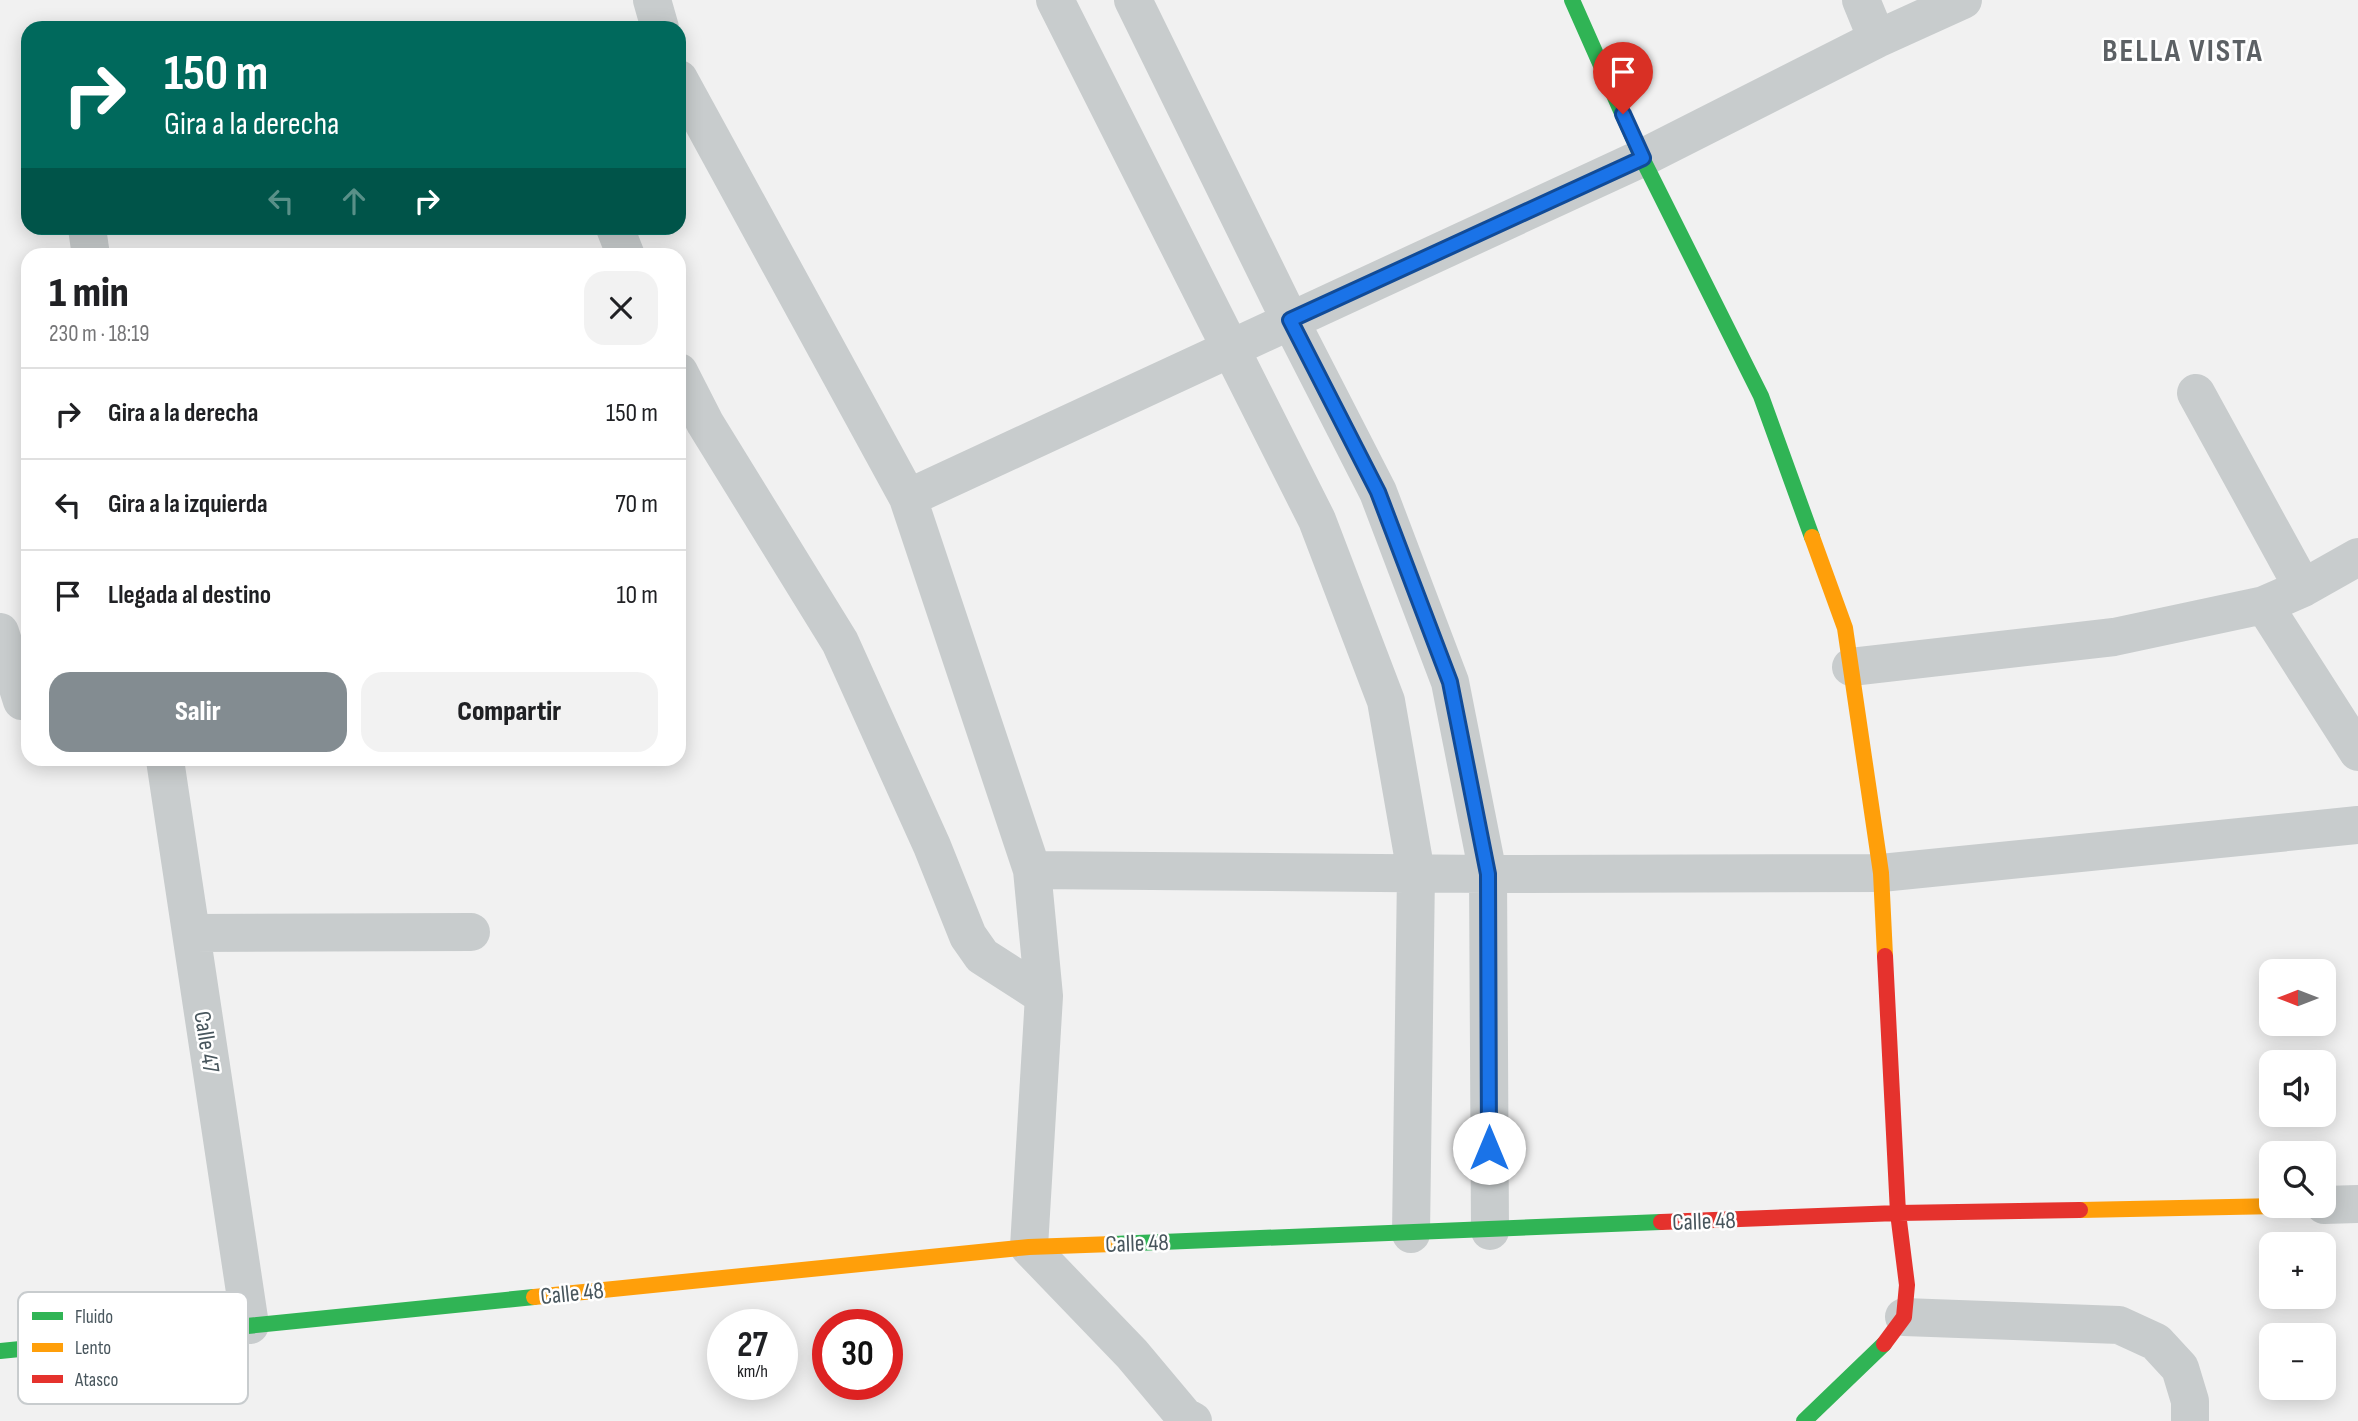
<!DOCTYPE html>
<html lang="es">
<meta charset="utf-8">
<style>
:root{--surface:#fff;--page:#f2f2f2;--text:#202124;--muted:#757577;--line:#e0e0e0;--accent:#838c91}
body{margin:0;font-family:"Sofia Sans Condensed",sans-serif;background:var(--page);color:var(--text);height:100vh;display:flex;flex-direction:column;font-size:26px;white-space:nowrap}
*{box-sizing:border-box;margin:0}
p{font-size:23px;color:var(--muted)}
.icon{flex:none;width:38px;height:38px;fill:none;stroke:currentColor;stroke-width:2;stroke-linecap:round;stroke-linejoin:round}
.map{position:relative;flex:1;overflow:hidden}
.details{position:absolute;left:21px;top:248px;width:665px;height:518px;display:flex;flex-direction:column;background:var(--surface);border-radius:21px;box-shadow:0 4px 18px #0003}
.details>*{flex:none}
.banner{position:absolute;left:21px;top:21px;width:665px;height:214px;border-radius:21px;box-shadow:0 4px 18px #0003;background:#00695c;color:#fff;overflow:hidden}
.needle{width:46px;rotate:270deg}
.tools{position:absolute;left:2259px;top:959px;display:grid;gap:14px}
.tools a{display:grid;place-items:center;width:77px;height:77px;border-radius:14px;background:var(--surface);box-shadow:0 4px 18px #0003;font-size:35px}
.speed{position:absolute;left:707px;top:1309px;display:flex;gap:14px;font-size:35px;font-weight:700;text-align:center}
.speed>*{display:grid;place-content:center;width:91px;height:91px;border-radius:50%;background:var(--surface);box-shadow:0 4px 18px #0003;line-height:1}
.speed small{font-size:18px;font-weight:400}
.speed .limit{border:10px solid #d22;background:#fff;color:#111}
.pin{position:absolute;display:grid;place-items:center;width:60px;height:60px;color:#fff;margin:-72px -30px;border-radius:50% 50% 50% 0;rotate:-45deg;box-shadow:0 0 7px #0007}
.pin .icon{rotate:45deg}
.me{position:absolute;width:77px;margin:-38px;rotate:0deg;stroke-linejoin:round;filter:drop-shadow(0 0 5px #0008)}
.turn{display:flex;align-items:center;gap:24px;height:147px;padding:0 28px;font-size:32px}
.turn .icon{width:91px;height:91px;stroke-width:2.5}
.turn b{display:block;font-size:49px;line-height:60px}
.lanes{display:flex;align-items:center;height:66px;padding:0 28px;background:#0003;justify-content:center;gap:35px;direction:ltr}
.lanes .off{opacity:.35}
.round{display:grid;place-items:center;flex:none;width:74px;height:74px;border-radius:21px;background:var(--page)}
.overview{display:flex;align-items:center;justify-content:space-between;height:119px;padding:0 28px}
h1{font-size:42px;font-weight:800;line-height:52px}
.button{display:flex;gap:14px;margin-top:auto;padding:14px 28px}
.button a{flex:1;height:80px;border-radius:21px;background:var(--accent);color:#fff;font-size:28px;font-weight:800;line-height:80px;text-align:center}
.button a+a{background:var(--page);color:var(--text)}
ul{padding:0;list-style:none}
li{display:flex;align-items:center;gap:21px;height:91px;padding:0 28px;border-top:2px solid var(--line)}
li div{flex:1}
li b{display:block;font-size:26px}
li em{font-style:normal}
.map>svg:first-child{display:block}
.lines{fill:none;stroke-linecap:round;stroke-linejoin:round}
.street{stroke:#c8cccd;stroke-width:38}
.fast{stroke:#30b455;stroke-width:16}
.slow{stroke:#ff9f0a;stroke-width:16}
.jam{stroke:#e5322d;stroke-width:16}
.route-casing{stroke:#114b97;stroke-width:18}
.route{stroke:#1a73e8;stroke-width:12}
.labels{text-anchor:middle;stroke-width:5;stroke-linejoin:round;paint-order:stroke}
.street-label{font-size:24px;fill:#48565d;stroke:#fff}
.district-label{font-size:32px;font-weight:bold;letter-spacing:2px;fill:#5c6165;stroke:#fff}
.key{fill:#fff;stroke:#c8ccce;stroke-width:2}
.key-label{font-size:19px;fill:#48565d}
</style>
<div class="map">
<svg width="2358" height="1421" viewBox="0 0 2358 1421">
<rect width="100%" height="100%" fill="#f1f1f1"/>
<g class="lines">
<path class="street" d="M652 0 660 28
M1055 0 1317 520 1386 701 1416 873 1411 1234
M1133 0 1290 320 1378 492 1450 682 1488 874 1490 1231
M1861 0 1877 39
M679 79 908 498 1032 870 1044 996 1029 1247 1132 1354 1184 1416 1193 1421
M87 228 91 256
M615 228 626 256
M679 372 705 423 840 642 932 846 968 936 982 956 1044 996
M2196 393 2303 588
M908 498 1642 158 1877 39 1963 0
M2358 557 2303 588 2264 605 2358 752
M0 632 22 701
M1851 667 2114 637 2264 605
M165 760 250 1325
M1032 870 1488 874 1881 873 2358 825
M191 933 471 932
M2324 1205 2358 1204
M1904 1317 2119 1325 2156 1342 2180 1368 2190 1401V1421"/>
<path class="fast" d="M1572 0 1642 158 1761 396 1812 537
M1113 1244 1661 1222
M0 1351 534 1297
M1804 1421 1884 1344"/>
<path class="slow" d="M1812 537 1845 628 1881 873 1885 956
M2080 1210 2279 1206
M534 1297 1029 1247 1113 1244"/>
<path class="jam" d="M1661 1222 1898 1213 2080 1210
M1884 1344 1904 1317 1907 1285 1898 1213 1885 956"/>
</g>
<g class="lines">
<defs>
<path id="route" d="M1489 1148 1488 874 1450 682 1378 492 1290 320 1643 158 1623 114"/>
</defs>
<use href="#route" class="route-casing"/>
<use href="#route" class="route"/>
</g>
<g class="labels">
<g class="street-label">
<text transform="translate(207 1042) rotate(81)" y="8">Calle 47</text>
<text transform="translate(1704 1221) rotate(-2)" y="8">Calle 48</text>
<text transform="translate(1137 1243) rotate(-2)" y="8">Calle 48</text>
<text transform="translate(572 1293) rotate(-6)" y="8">Calle 48</text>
</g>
<g class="district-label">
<text x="2183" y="61">BELLA VISTA</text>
</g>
</g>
<rect x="18" y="1292" width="230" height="112" rx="10" class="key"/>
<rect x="32" y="1312" width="31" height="8" fill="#30b455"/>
<rect x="32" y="1343" width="31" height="9" fill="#ff9f0a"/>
<rect x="32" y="1375" width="31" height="8" fill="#e5322d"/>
<g class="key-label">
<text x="75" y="1323">Fluido</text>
<text x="75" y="1354">Lento</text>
<text x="75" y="1386">Atasco</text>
</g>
</svg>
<div class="tools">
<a><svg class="needle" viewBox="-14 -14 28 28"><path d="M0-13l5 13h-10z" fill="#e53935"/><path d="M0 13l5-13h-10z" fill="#757577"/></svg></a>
<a><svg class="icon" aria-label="sound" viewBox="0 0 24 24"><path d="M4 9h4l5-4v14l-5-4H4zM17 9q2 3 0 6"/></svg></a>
<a><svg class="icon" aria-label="search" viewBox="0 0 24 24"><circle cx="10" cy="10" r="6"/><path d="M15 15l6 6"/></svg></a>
<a>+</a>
<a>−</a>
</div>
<div class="speed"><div>27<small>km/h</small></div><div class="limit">30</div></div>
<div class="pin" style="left:1623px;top:114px;background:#d93025"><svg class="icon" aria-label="arrive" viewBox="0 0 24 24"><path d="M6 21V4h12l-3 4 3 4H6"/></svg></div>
<svg class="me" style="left:1489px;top:1148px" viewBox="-20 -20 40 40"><circle r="19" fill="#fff"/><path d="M0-13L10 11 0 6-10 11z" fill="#1a73e8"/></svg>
<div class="banner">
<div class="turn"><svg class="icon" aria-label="right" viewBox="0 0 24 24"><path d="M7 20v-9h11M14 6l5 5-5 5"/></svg><div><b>150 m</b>Gira a la derecha</div></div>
<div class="lanes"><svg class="icon off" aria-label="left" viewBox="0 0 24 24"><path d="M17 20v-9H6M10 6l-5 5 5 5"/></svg><svg class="icon off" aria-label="ahead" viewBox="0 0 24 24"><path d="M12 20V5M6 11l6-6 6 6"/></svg><svg class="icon" aria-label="right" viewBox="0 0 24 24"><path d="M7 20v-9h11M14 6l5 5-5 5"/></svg></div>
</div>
<section class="details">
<div class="overview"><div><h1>1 min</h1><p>230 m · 18:19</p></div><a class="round"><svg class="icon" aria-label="close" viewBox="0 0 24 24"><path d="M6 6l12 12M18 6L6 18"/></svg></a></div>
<ul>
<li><svg class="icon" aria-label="right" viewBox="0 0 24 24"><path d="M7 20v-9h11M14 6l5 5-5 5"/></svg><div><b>Gira a la derecha</b></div><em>150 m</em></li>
<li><svg class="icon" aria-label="left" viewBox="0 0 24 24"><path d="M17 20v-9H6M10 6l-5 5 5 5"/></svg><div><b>Gira a la izquierda</b></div><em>70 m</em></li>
<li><svg class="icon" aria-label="arrive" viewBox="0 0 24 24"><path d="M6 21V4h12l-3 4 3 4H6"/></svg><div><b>Llegada al destino</b></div><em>10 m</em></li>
</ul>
<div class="button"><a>Salir</a><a>Compartir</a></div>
</section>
</div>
